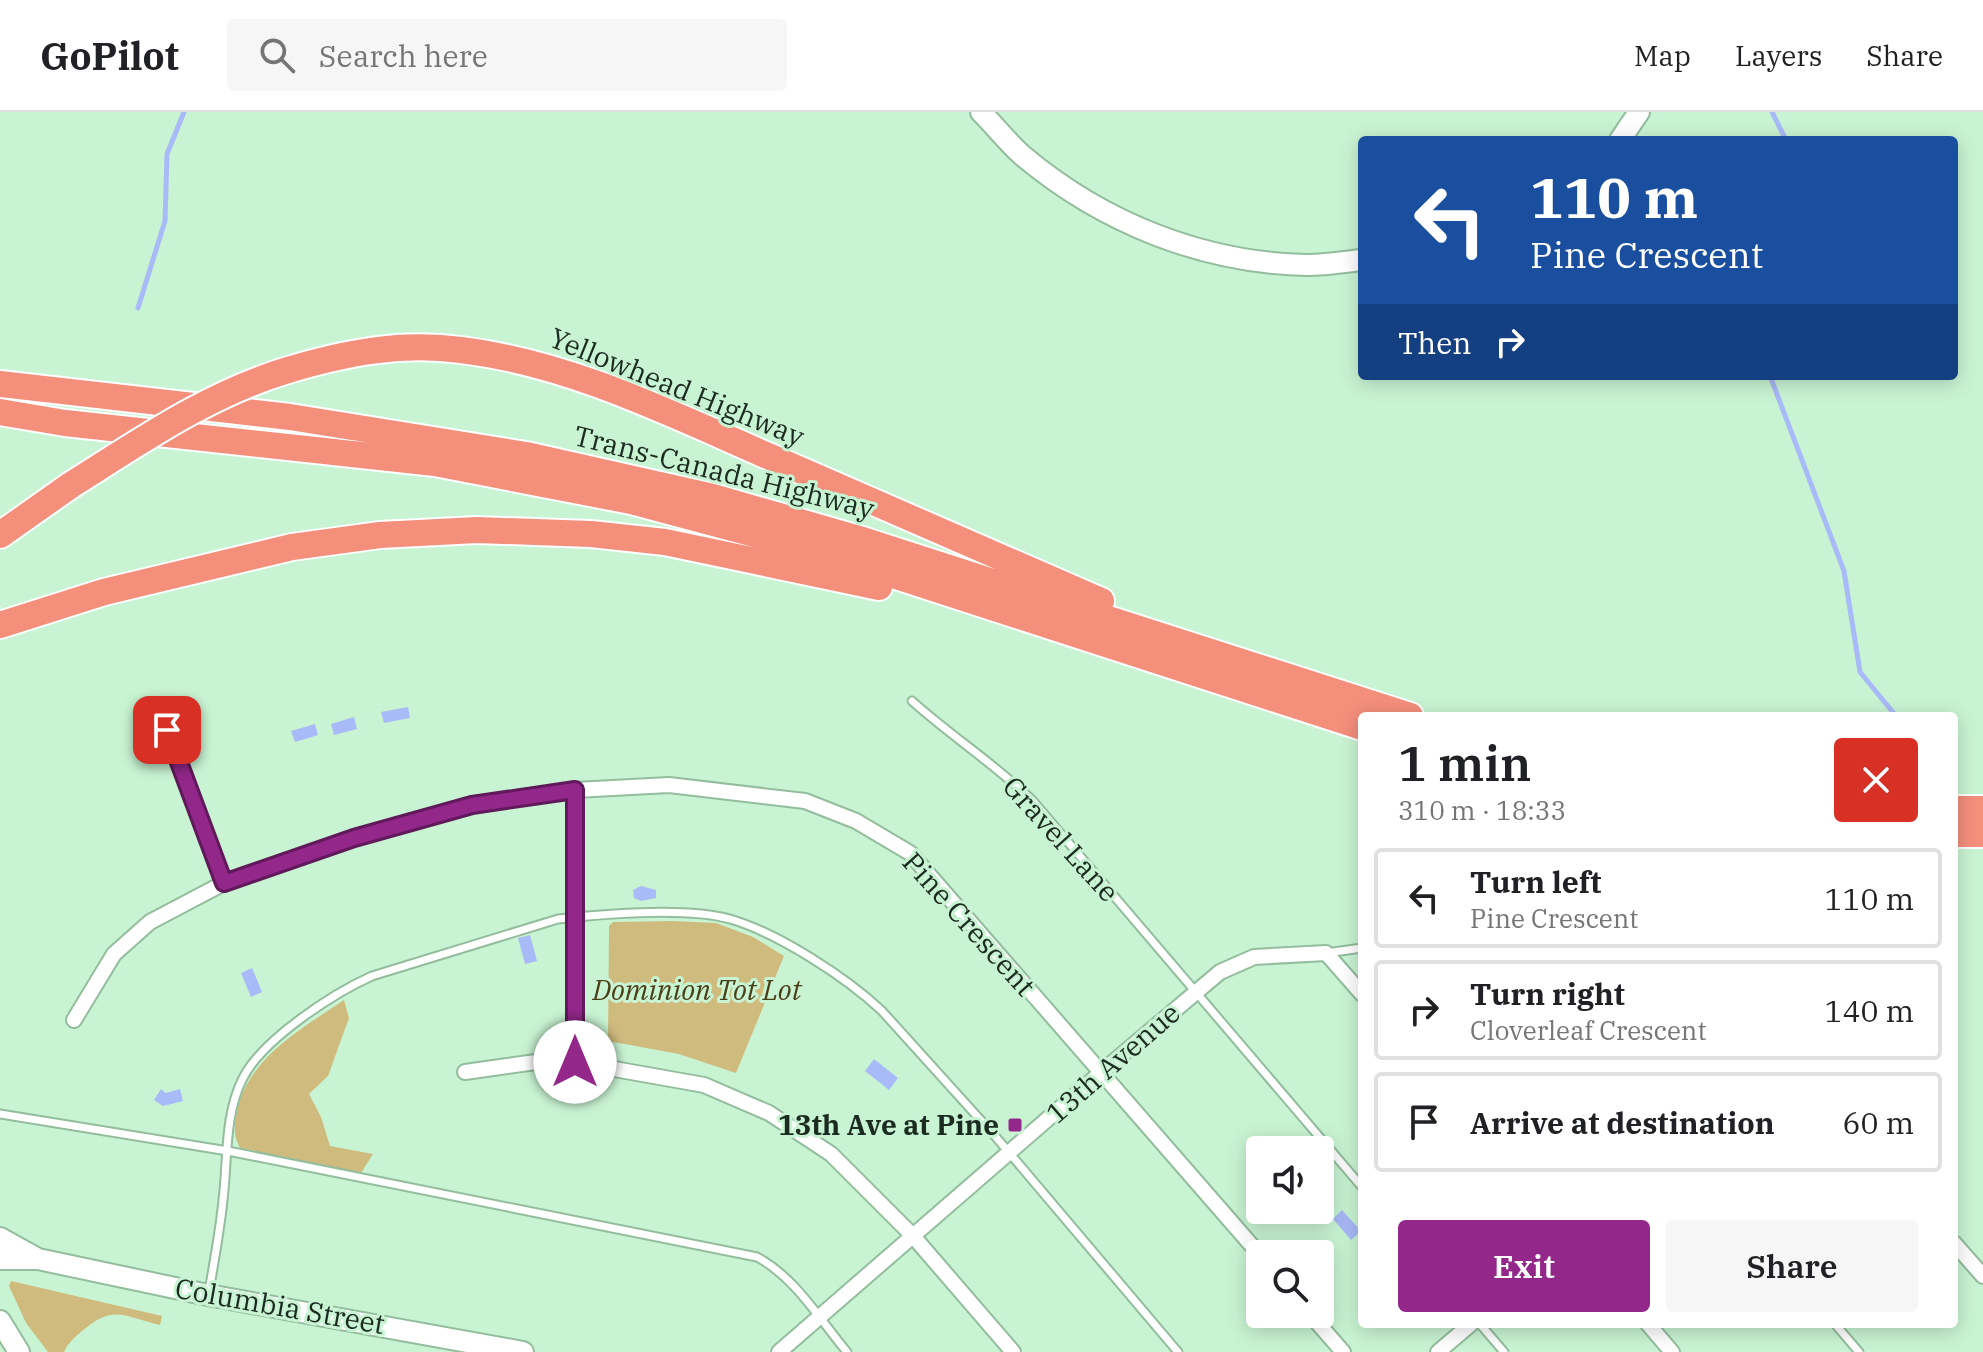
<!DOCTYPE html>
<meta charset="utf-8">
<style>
:root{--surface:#fff;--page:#f6f6f6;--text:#202124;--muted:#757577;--line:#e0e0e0;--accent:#93278a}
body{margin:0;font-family:"IBM Plex Serif",serif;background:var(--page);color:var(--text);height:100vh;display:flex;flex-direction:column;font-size:30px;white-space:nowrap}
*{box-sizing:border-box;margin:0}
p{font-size:26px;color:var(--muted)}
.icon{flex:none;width:44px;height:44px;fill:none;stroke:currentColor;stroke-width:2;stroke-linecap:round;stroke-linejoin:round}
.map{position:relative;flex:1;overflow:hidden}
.panel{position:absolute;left:1358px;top:600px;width:600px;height:616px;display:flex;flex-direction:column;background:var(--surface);border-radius:8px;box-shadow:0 4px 20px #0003}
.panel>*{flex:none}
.hud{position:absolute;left:1358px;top:24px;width:600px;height:244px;border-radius:8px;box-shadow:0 4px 20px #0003;background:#1a4fa0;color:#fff;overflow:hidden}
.controls{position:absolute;left:1246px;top:1024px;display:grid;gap:16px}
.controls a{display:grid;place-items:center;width:88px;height:88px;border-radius:8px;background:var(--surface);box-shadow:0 4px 20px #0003;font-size:40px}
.pin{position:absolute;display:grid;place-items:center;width:68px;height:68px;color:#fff;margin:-34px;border-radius:16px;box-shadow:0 4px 12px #0006}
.me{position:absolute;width:88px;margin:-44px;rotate:0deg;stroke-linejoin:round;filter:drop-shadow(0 0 6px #0008)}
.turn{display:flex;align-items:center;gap:28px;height:168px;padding:0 40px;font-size:36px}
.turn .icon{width:104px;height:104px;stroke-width:2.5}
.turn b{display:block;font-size:56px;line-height:68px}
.then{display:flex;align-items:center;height:76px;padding:0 40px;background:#0003;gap:16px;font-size:30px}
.round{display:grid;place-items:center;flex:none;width:84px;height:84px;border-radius:8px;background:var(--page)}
.head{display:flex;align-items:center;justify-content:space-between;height:136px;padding:0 40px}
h1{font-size:48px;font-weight:600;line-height:60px}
.cta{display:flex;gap:16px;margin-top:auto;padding:16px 40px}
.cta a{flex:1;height:92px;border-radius:8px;background:var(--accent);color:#fff;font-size:32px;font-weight:600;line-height:92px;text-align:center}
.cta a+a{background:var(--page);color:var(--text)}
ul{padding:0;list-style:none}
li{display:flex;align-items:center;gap:24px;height:100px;margin:0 16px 12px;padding:0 24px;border:4px solid var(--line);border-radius:8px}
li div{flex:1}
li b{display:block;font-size:30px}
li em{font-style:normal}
header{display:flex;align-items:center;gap:48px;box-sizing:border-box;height:112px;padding:0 40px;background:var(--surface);border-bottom:2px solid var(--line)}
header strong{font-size:38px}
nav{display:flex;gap:44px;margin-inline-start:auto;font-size:28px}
.search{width:560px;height:72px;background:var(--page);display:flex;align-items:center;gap:20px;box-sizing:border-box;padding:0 28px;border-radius:8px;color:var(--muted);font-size:30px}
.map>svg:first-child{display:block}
.green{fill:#cfbb7e}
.water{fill:#a9baf8}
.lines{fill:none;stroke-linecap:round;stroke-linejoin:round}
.stream{stroke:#a9baf8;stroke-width:5}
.lane-casing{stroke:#93bd9d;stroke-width:11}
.street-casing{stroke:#93bd9d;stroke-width:18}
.secondary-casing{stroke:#93bd9d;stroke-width:24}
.highway-casing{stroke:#fff;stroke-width:30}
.lane{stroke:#fff;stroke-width:7}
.street{stroke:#fff;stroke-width:14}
.secondary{stroke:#fff;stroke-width:20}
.highway{stroke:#f48f7c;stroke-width:26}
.highway-bridge-casing{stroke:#fff;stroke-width:30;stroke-linecap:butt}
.highway-bridge{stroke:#f48f7c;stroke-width:26}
.route-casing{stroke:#60195a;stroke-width:20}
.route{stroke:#93278a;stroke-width:14}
.poi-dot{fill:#93278a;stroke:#c9f4d3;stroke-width:3}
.labels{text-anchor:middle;stroke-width:6;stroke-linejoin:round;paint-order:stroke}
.street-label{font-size:28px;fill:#1b2b1f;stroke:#c9f4d3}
.park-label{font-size:28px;font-style:italic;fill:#4a3e19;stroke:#c9f4d3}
.poi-label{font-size:28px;font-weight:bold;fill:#1b2b1f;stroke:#c9f4d3;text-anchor:end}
</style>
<header>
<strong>GoPilot</strong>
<div class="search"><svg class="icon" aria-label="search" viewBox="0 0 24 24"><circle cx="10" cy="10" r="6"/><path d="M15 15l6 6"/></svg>Search here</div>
<nav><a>Map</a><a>Layers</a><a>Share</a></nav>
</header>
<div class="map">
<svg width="1983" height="1240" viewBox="0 0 1983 1240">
<rect width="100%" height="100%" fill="#c9f4d3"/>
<path class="green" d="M673 809 716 811 753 825 784 844 736 961 679 942 608 929 609 814 613 810Z
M344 888 349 906 328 964 309 982 321 1005 330 1034 373 1042 361 1061 240 1036C233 1022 234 1015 237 1000 247 946 303 916 344 888Z
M11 1169 162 1204 160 1213C127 1206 115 1192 86 1216 77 1223 69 1229 64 1240H48L26 1211 9 1174Z"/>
<path class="water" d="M408 595 410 606 384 611 381 600Z
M354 605 357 617 334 623 331 612Z
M315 612 318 623 295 630 291 619Z
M641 774 656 778V786L641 789 634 786 633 778Z
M530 823 537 849 525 852 518 826Z
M252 856 262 880 251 885 241 861Z
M874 947 898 966 889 978 865 959Z
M161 977 166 981 180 977 183 989 163 994 154 988Z
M1342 1098 1361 1119 1351 1128 1333 1107Z"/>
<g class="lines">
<path class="stream" d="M1772 0 1786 28
M138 196 165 109 167 42 184 0
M1772 264V269L1844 459 1860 560 1896 604"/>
<defs>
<path id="lane" d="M912 589C951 624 996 653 1033 689L1362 1075
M167 618 224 771
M1326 841 1362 836
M0 1002 228 1039 757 1145C796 1166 819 1207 847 1240
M209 1180C214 1149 220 1119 223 1088 228 1048 224 1003 243 966 262 928 332 882 372 864L558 807C603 802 687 795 730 807 778 821 846 865 882 899L995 1024 1178 1240
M1480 1212 1504 1240
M1835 1212 1859 1240"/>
<path id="street" d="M575 678V950
M74 908 114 842 150 810 224 771 354 726 472 693 575 678 669 673 805 689 856 709 910 741 1260 1143
M465 960 543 949 575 950 704 973 769 1001 831 1042 913 1124 1013 1240
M1954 1131 1983 1164
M1310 1202 1343 1240
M1648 1212 1672 1240
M779 1240 1111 952 1220 860 1254 845 1326 841 1362 882
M1438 1240 1471 1212"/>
<path id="secondary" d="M981 0C995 14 1008 31 1023 44 1103 111 1203 151 1307 153 1325 153 1344 150 1362 148
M1620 28 1639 0
M0 1126 38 1147
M0 1147H38L208 1183 523 1240
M0 1209 19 1240"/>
<path id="highway" d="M288 258C345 241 400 230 461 238 569 251 669 301 768 344 879 393 990 441 1101 489
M0 272 290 305 526 343 713 385 859 427 1410 604
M0 300 65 311 435 351 631 389 822 440 1362 615
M0 423 71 373
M0 513 104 480 292 435 380 423 477 418 591 422 665 430 879 475
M1954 697H1983
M1954 722H1983"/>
</defs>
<use href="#lane" class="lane-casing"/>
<use href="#street" class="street-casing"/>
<use href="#secondary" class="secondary-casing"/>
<use href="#highway" class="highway-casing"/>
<use href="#lane" class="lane"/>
<use href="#street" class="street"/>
<use href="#secondary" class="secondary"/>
<use href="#highway" class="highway"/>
<defs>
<path id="highway-bridge" d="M71 373C141 329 208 282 288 258"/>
</defs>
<use href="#highway-bridge" class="highway-bridge-casing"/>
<use href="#highway-bridge" class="highway-bridge"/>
</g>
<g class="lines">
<defs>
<path id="route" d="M167 618 224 771 354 726 472 693 575 678V950"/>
</defs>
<use href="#route" class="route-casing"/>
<use href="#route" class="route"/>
</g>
<rect class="poi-dot" x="1007" y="1005" width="16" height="16" rx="4"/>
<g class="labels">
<g class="street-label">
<text transform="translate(677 275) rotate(22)" y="10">Yellowhead Highway</text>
<text transform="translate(724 360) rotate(14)" y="10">Trans-Canada Highway</text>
<text transform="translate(1061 727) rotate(48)" y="10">Gravel Lane</text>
<text transform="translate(969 812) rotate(48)" y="10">Pine Crescent</text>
<text transform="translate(1113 951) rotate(-41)" y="10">13th Avenue</text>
<text transform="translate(280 1194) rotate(10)" y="10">Columbia Street</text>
</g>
<g class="park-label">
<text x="697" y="888">Dominion Tot Lot</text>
</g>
<g class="poi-label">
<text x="999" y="1023">13th Ave at Pine</text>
</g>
</g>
</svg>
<div class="controls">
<a><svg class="icon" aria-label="sound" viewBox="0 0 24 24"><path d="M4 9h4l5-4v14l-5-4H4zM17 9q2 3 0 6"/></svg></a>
<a><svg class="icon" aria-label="search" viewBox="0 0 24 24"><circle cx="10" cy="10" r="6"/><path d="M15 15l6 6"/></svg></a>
</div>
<div class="pin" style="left:167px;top:618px;background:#d93025"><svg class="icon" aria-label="arrive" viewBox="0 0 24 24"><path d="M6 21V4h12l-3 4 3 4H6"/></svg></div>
<svg class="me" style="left:575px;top:950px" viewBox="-20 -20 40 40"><circle r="19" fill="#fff"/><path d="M0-13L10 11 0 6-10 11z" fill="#93278a"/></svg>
<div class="hud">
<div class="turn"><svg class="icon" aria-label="left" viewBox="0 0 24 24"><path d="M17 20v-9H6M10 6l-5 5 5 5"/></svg><div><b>110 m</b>Pine Crescent</div></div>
<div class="then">Then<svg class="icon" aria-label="right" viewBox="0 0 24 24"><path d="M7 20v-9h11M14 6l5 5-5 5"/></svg></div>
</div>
<section class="panel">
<div class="head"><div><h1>1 min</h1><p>310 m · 18:33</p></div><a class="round" style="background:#d93025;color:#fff"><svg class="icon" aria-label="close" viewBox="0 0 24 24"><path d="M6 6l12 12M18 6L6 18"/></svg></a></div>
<ul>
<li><svg class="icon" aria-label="left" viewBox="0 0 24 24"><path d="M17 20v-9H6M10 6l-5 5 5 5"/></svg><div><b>Turn left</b><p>Pine Crescent</p></div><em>110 m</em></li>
<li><svg class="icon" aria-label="right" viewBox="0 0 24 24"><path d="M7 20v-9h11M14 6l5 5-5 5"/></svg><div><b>Turn right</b><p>Cloverleaf Crescent</p></div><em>140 m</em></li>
<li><svg class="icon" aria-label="arrive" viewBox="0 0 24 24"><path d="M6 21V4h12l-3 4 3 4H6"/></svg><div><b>Arrive at destination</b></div><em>60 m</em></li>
</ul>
<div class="cta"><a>Exit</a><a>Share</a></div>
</section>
</div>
